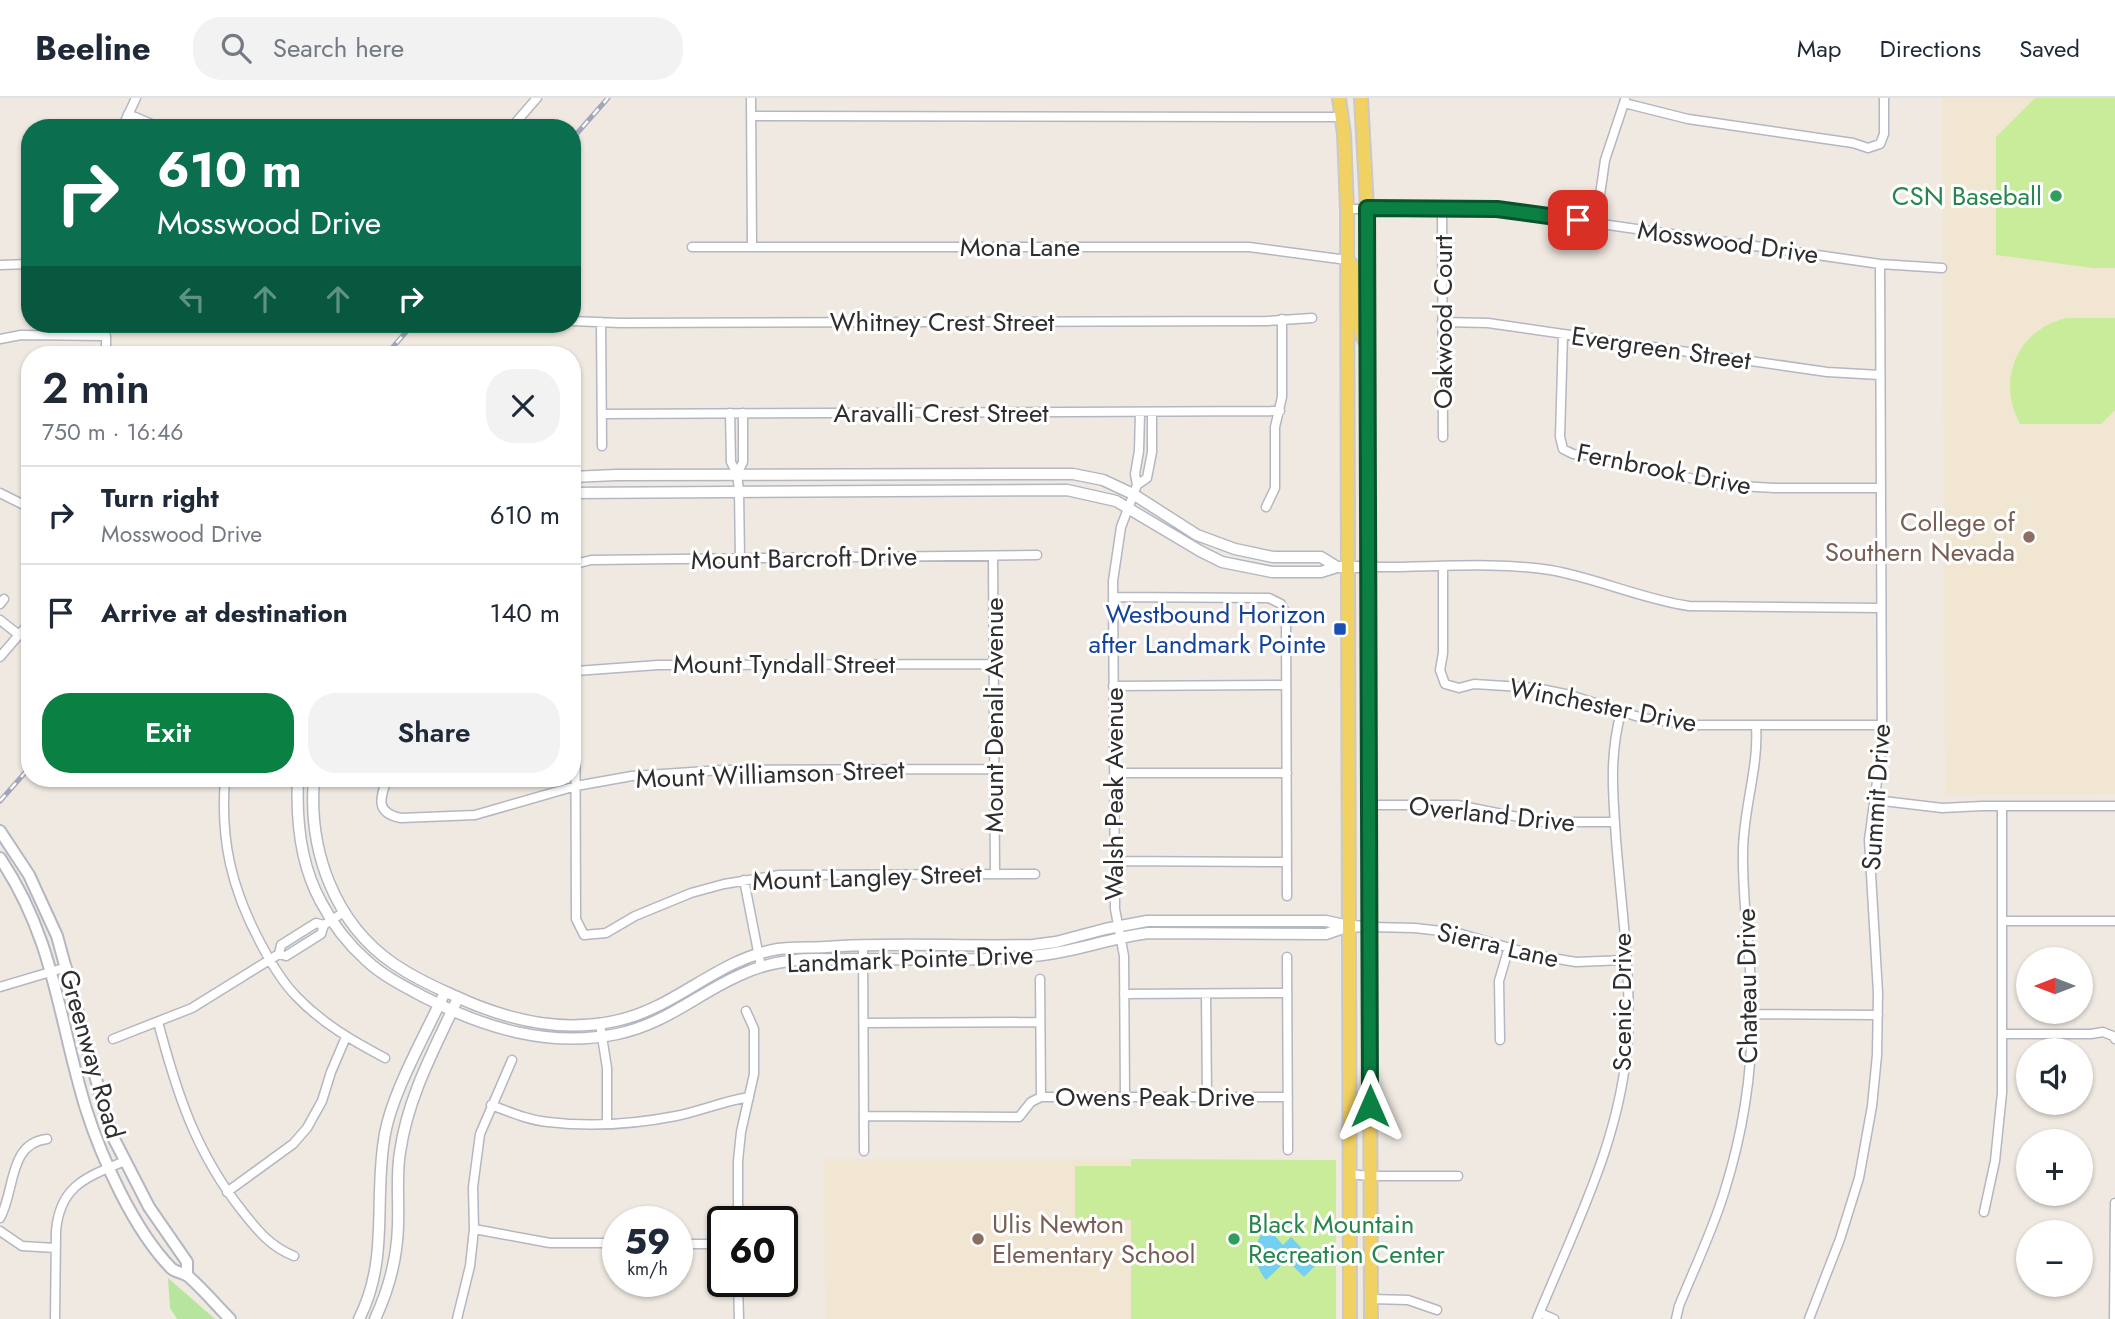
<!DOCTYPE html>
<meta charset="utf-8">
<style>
:root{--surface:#fff;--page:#f2f2f3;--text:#1f2937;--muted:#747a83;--line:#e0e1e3;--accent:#0b8043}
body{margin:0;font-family:Jost,sans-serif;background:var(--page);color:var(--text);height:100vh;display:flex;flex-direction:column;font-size:26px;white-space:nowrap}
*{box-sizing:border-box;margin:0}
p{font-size:23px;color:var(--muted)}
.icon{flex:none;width:38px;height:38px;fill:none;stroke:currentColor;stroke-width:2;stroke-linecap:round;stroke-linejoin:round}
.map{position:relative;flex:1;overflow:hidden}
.panel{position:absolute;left:21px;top:248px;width:560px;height:441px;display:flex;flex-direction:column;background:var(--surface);border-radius:28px;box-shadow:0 2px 5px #0004}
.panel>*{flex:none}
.banner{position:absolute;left:21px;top:21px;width:560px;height:214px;border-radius:28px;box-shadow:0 2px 5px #0004;background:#0b6e4f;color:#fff;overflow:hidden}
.needle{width:46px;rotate:270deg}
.fabs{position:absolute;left:2016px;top:849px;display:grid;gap:14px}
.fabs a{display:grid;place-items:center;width:77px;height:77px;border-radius:50%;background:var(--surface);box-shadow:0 2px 5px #0004;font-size:35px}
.speed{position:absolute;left:602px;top:1108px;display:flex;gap:14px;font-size:35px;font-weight:700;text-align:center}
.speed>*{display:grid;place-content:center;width:91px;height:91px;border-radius:50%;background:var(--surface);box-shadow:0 2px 5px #0004;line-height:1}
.speed small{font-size:18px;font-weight:400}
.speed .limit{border:4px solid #111;border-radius:10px;background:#fff;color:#111}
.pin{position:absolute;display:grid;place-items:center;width:60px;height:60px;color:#fff;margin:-30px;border-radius:14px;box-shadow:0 4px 10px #0006}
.me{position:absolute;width:77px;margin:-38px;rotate:0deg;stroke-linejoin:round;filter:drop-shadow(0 0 5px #0008)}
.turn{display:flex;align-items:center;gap:24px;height:147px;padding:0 21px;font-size:32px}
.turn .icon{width:91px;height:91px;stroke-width:2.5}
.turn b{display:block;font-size:49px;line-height:60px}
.lanes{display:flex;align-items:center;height:66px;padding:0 21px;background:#0003;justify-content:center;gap:35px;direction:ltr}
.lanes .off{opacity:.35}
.round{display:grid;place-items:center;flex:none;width:74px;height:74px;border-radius:28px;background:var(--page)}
.head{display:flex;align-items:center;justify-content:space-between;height:119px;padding:0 21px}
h1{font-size:42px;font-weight:600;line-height:52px}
.cta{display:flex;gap:14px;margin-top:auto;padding:14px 21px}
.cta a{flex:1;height:80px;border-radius:28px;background:var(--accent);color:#fff;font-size:28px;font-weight:600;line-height:80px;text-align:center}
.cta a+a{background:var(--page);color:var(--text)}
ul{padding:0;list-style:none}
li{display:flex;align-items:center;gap:21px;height:98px;padding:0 21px;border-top:2px solid var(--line)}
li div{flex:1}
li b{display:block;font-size:26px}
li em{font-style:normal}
header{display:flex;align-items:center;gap:42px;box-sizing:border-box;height:98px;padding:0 35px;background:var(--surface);border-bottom:2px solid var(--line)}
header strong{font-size:33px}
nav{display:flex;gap:38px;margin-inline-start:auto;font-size:24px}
.search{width:490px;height:63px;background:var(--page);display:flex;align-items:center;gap:18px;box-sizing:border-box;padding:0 24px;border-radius:28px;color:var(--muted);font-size:26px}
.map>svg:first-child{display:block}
.education{fill:#f0e6d1}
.green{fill:#b6e59e}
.pitch{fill:#c9ec9a}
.water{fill:#75cff0}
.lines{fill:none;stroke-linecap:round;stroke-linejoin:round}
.minor-casing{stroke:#b4b7c1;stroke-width:11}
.tertiary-casing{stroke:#b4b7c1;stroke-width:13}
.secondary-casing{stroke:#b4b7c1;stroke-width:14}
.primary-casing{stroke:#c9c9c9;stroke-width:16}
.minor{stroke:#fff;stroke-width:8}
.tertiary{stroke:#fff;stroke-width:10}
.secondary{stroke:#fff;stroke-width:10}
.primary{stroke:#f2d163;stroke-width:12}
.rail-casing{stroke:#a3a6b8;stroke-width:5}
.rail{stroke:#fff;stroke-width:2.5;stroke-dasharray:8;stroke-linecap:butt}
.route-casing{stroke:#07532c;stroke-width:18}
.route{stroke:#0b8043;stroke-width:12}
.leisure-dot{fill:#2e9e5b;stroke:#fff;stroke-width:2.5}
.education-dot{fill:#8d6e63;stroke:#fff;stroke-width:2.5}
.transit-dot{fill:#1a4fb4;stroke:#fff;stroke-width:2.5}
.labels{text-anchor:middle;stroke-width:6;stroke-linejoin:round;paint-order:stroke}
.leisure-label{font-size:26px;fill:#27864d;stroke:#fff;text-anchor:end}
.street-label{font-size:26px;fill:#2e2e2e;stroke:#fff}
.education-label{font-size:26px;fill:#785e54;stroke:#fff;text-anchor:end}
.transit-label{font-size:26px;fill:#164399;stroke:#fff;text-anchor:end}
</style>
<header>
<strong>Beeline</strong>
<div class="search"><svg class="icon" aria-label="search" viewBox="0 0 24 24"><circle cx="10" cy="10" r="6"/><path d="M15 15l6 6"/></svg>Search here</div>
<nav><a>Map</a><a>Directions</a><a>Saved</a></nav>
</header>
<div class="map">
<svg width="2115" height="1221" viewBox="0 0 2115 1221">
<rect width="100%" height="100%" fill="#efe9e1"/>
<path class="education" d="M1942 0H2115V696L1945 697Z
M824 1061H1131V1221H825Z"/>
<path class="green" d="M168 1180 215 1221H177L170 1210Z"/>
<path class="pitch" d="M2035 0H2115V170H2093L1996 157V39Z
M2067 220H2115V312L2101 326H2020C1996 282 2017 231 2067 220Z
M1131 1061 1336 1062V1221H1131V1122H1075V1068H1131Z"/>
<path class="water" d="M1266 1128 1283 1147 1291 1139 1317 1166 1304 1179 1289 1164 1284 1165 1266 1182C1252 1165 1253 1145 1266 1128Z"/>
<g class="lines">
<defs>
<path id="minor" d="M751 0 752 148
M1624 5 1688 21 1853 45 1868 50 1880 46 1884 36V0
M128 16 161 30
M751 18 1343 19
M122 30 136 0
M511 30 537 0
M1442 109 1443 339
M1347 111H1497L1880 166 1942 170
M1596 125 1605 62 1625 2
M692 149H1249L1347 162
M0 167 30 166
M572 223 620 225 1267 223 1312 220
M601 224 602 348
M1442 224 1488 225 1827 274 1880 277
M1563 236 1560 339 1563 351 1573 356 1587 357 1721 387 1775 390H1881
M0 241 21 237 106 238V257
M730 315 731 364 737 376 739 392 740 461
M602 316 1280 313
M737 376 743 364V315
M1137 387 1147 380 1152 354V315
M0 395 30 410
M1266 409 1275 390V329L1282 299V221
M993 458 995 776
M572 467 591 462 1037 457
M1443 468V555L1440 572 1445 586 1459 590 1474 586 1536 590 1570 597 1642 620 1691 627H1882
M1368 469C1428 470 1490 463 1550 472 1597 480 1641 501 1689 508L1881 510
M1113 499 1269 500 1281 506 1286 516 1287 798
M0 506 4 501
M0 522 19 537
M575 522 576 821 584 837 606 835 635 818 691 795 724 786 779 777 1035 776
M0 559 30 524
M576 573 658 567 993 566
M1113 588 1286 587
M1114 675H1287
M225 681C220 743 232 792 261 846 271 865 282 884 297 899 323 926 353 943 385 960
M387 681C380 700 375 715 401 720L475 717 576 688 632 678 722 672 994 671
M1875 702 1942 710 1982 708H2115
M1369 707H1457L1544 724H1615
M1114 763 1287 764
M744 782 761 869
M2002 823H2115
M1370 829 1415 830 1458 835 1534 857 1576 864 1625 862
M863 847 864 1053
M279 856 286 858 321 836 324 827 344 814
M1287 859 1288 1052
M1040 881 1041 999
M0 889 67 869
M1124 896 1287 895
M1206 896 1207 999
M1752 916 1878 917
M158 924C177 996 196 1055 243 1114 258 1133 271 1149 294 1158
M864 925 1040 924
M600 926 607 970V1025
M2002 936H2091L2103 934 2113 938 2115 941
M113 941 192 910 279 856 281 847 316 825 324 827
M1500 942 1499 883 1509 849
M1125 998 1124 858 1115 811 1113 483 1121 429 1137 387 1135 376 1139 353 1140 315
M491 1007C510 1014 528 1022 548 1024 589 1029 635 1026 676 1018 701 1013 724 1003 749 999
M864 1018 1019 1019 1031 1004 1041 999H1288
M1349 1076 1370 1078H1458
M227 1094 293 1046 307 1030 322 1003 331 974 346 939
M1984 1114 1995 1063 2002 995V708
M0 1120C15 1094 8 1045 47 1041
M738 1124V1063L741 1034 754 976V931L746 913
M474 1131 550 1145H618
M0 1133 22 1148 55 1150
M677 1146H723
M738 1183 739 1221
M1371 1201 1408 1202 1437 1212
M1540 1215 1554 1221
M55 1221 56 1133C60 1087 87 1079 125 1063
M457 1221 470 1168 474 1131 473 1089 480 1036 512 962
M1537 1221C1575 1128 1622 1040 1628 938 1631 873 1621 806 1616 741 1613 696 1609 659 1621 614
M1676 1221 1679 1208C1694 1171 1712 1134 1724 1095 1742 1038 1752 978 1752 918 1752 863 1742 809 1743 754 1743 711 1759 670 1756 628
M1809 1221 1840 1141 1859 1080 1872 1008 1877 957 1878 895 1869 742 1882 647 1880 166
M2114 1221 2115 1105"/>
<path id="tertiary" d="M572 379 616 377 1073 376 1103 382 1133 396 1197 437 1235 451 1273 459H1321L1337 469
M572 395 1067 392 1116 403 1200 453 1222 464 1272 474H1321L1337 469H1368
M298 681C296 723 300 766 321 804 332 825 348 846 366 862 383 878 403 888 424 899 484 930 549 950 617 936 666 926 697 896 740 877 757 869 777 864 796 862 813 860 832 862 849 861 902 861 955 863 1007 860 1023 859 1039 858 1055 855 1086 850 1116 839 1148 835L1326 836 1349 828
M314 681C308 752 334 825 394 866 413 879 434 889 455 898 504 921 560 935 615 923 675 911 717 861 778 851 794 849 810 850 826 849 894 844 964 849 1033 847L1056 844 1105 831 1147 823H1326L1349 828 1370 829
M359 1221C389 1162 374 1104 384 1042 390 997 426 936 445 894
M375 1221C389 1191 397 1161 398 1128 399 1103 396 1078 400 1054 408 998 435 950 458 900"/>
<path id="secondary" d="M0 733 29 777 57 838 104 1010 114 1041 149 1109 187 1164V1176
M0 760C55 842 58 920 86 1011 102 1061 134 1132 171 1170 176 1175 184 1174 189 1179 204 1192 216 1207 230 1221"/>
<path id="primary" d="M1339 0 1344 36 1347 111 1350 1221
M1361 0 1367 110 1371 1221
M1347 162C1367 177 1350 220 1365 243"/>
</defs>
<use href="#minor" class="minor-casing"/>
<use href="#tertiary" class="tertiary-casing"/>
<use href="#secondary" class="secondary-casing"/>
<use href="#primary" class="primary-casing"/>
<use href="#minor" class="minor"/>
<use href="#tertiary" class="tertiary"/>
<use href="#secondary" class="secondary"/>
<use href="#primary" class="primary"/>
<defs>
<path id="rail" d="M572 41 608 0
M386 257 413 226
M0 703 30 669"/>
</defs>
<use href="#rail" class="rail-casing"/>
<use href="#rail" class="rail"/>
</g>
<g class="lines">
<defs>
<path id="route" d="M1370 1008 1367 110 1497 111 1578 122"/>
</defs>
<use href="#route" class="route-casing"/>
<use href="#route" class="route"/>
</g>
<g class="leisure-dot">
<circle cx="2056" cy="98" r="7"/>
<circle cx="1234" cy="1141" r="7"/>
</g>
<g class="education-dot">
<circle cx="2029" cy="439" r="7"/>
<circle cx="978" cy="1141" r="7"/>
</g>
<rect class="transit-dot" x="1333" y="524" width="14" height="14" rx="3.5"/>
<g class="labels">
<g class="leisure-label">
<text x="2042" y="107">CSN Baseball</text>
<text x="1248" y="1135" text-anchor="start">Black Mountain<tspan x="1248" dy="30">Recreation Center</tspan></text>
</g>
<g class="street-label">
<text transform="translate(1728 144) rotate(8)" y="9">Mosswood Drive</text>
<text x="1020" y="158">Mona Lane</text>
<text x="942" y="233">Whitney Crest Street</text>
<text transform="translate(1443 224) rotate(-90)" y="9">Oakwood Court</text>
<text transform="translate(1661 250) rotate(8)" y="9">Evergreen Street</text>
<text x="941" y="324">Aravalli Crest Street</text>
<text transform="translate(1664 371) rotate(11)" y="9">Fernbrook Drive</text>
<text transform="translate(804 460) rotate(-1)" y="9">Mount Barcroft Drive</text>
<text x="784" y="575">Mount Tyndall Street</text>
<text transform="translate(1603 607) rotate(11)" y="9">Winchester Drive</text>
<text transform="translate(994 617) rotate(-90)" y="9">Mount Denali Avenue</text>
<text transform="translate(770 676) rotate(-2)" y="9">Mount Williamson Street</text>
<text transform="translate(1114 696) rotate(-90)" y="9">Walsh Peak Avenue</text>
<text transform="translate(1876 699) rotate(-86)" y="9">Summit Drive</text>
<text transform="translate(1492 716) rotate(6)" y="9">Overland Drive</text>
<text transform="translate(867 779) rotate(-2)" y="9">Mount Langley Street</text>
<text transform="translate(1498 847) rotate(13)" y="9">Sierra Lane</text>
<text transform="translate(910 861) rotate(-2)" y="9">Landmark Pointe Drive</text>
<text transform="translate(1747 888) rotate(-91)" y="9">Chateau Drive</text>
<text transform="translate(1622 904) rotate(-90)" y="9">Scenic Drive</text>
<text transform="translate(92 956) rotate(74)" y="9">Greenway Road</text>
<text x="1155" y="1008">Owens Peak Drive</text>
</g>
<g class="education-label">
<text x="2015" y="433">College of<tspan x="2015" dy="30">Southern Nevada</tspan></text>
<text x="992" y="1135" text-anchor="start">Ulis Newton<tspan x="992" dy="30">Elementary School</tspan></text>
</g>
<g class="transit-label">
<text x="1326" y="525">Westbound Horizon<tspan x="1326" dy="30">after Landmark Pointe</tspan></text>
</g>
</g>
</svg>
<div class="fabs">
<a><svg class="needle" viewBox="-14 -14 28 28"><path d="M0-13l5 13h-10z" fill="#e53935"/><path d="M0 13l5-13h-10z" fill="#747a83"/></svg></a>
<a><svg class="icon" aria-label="sound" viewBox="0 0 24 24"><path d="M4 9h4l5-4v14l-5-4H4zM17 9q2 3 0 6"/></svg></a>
<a>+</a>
<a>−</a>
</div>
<div class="speed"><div>59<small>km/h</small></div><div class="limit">60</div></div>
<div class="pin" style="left:1578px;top:122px;background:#d93025"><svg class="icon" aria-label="arrive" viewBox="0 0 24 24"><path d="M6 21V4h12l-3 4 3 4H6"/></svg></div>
<svg class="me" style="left:1370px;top:1008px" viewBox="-20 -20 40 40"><path d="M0-17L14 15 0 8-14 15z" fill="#0b8043" stroke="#fff" stroke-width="4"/></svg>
<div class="banner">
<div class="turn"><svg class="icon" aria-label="right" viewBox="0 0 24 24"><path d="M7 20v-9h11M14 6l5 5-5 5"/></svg><div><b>610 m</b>Mosswood Drive</div></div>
<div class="lanes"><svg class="icon off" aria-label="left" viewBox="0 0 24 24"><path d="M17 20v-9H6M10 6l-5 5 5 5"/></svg><svg class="icon off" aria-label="ahead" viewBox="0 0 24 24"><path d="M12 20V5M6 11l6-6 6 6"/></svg><svg class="icon off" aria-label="ahead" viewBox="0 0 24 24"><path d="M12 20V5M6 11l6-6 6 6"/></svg><svg class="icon" aria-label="right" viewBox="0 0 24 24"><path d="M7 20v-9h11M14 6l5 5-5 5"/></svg></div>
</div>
<section class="panel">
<div class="head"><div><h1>2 min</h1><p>750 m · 16:46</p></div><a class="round"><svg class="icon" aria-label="close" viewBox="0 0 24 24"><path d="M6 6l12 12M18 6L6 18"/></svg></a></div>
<ul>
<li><svg class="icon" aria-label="right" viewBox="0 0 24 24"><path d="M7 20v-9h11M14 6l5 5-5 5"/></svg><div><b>Turn right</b><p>Mosswood Drive</p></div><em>610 m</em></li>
<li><svg class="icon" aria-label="arrive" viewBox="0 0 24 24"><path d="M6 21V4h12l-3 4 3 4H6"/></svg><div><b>Arrive at destination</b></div><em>140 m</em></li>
</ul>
<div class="cta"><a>Exit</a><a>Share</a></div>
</section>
</div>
